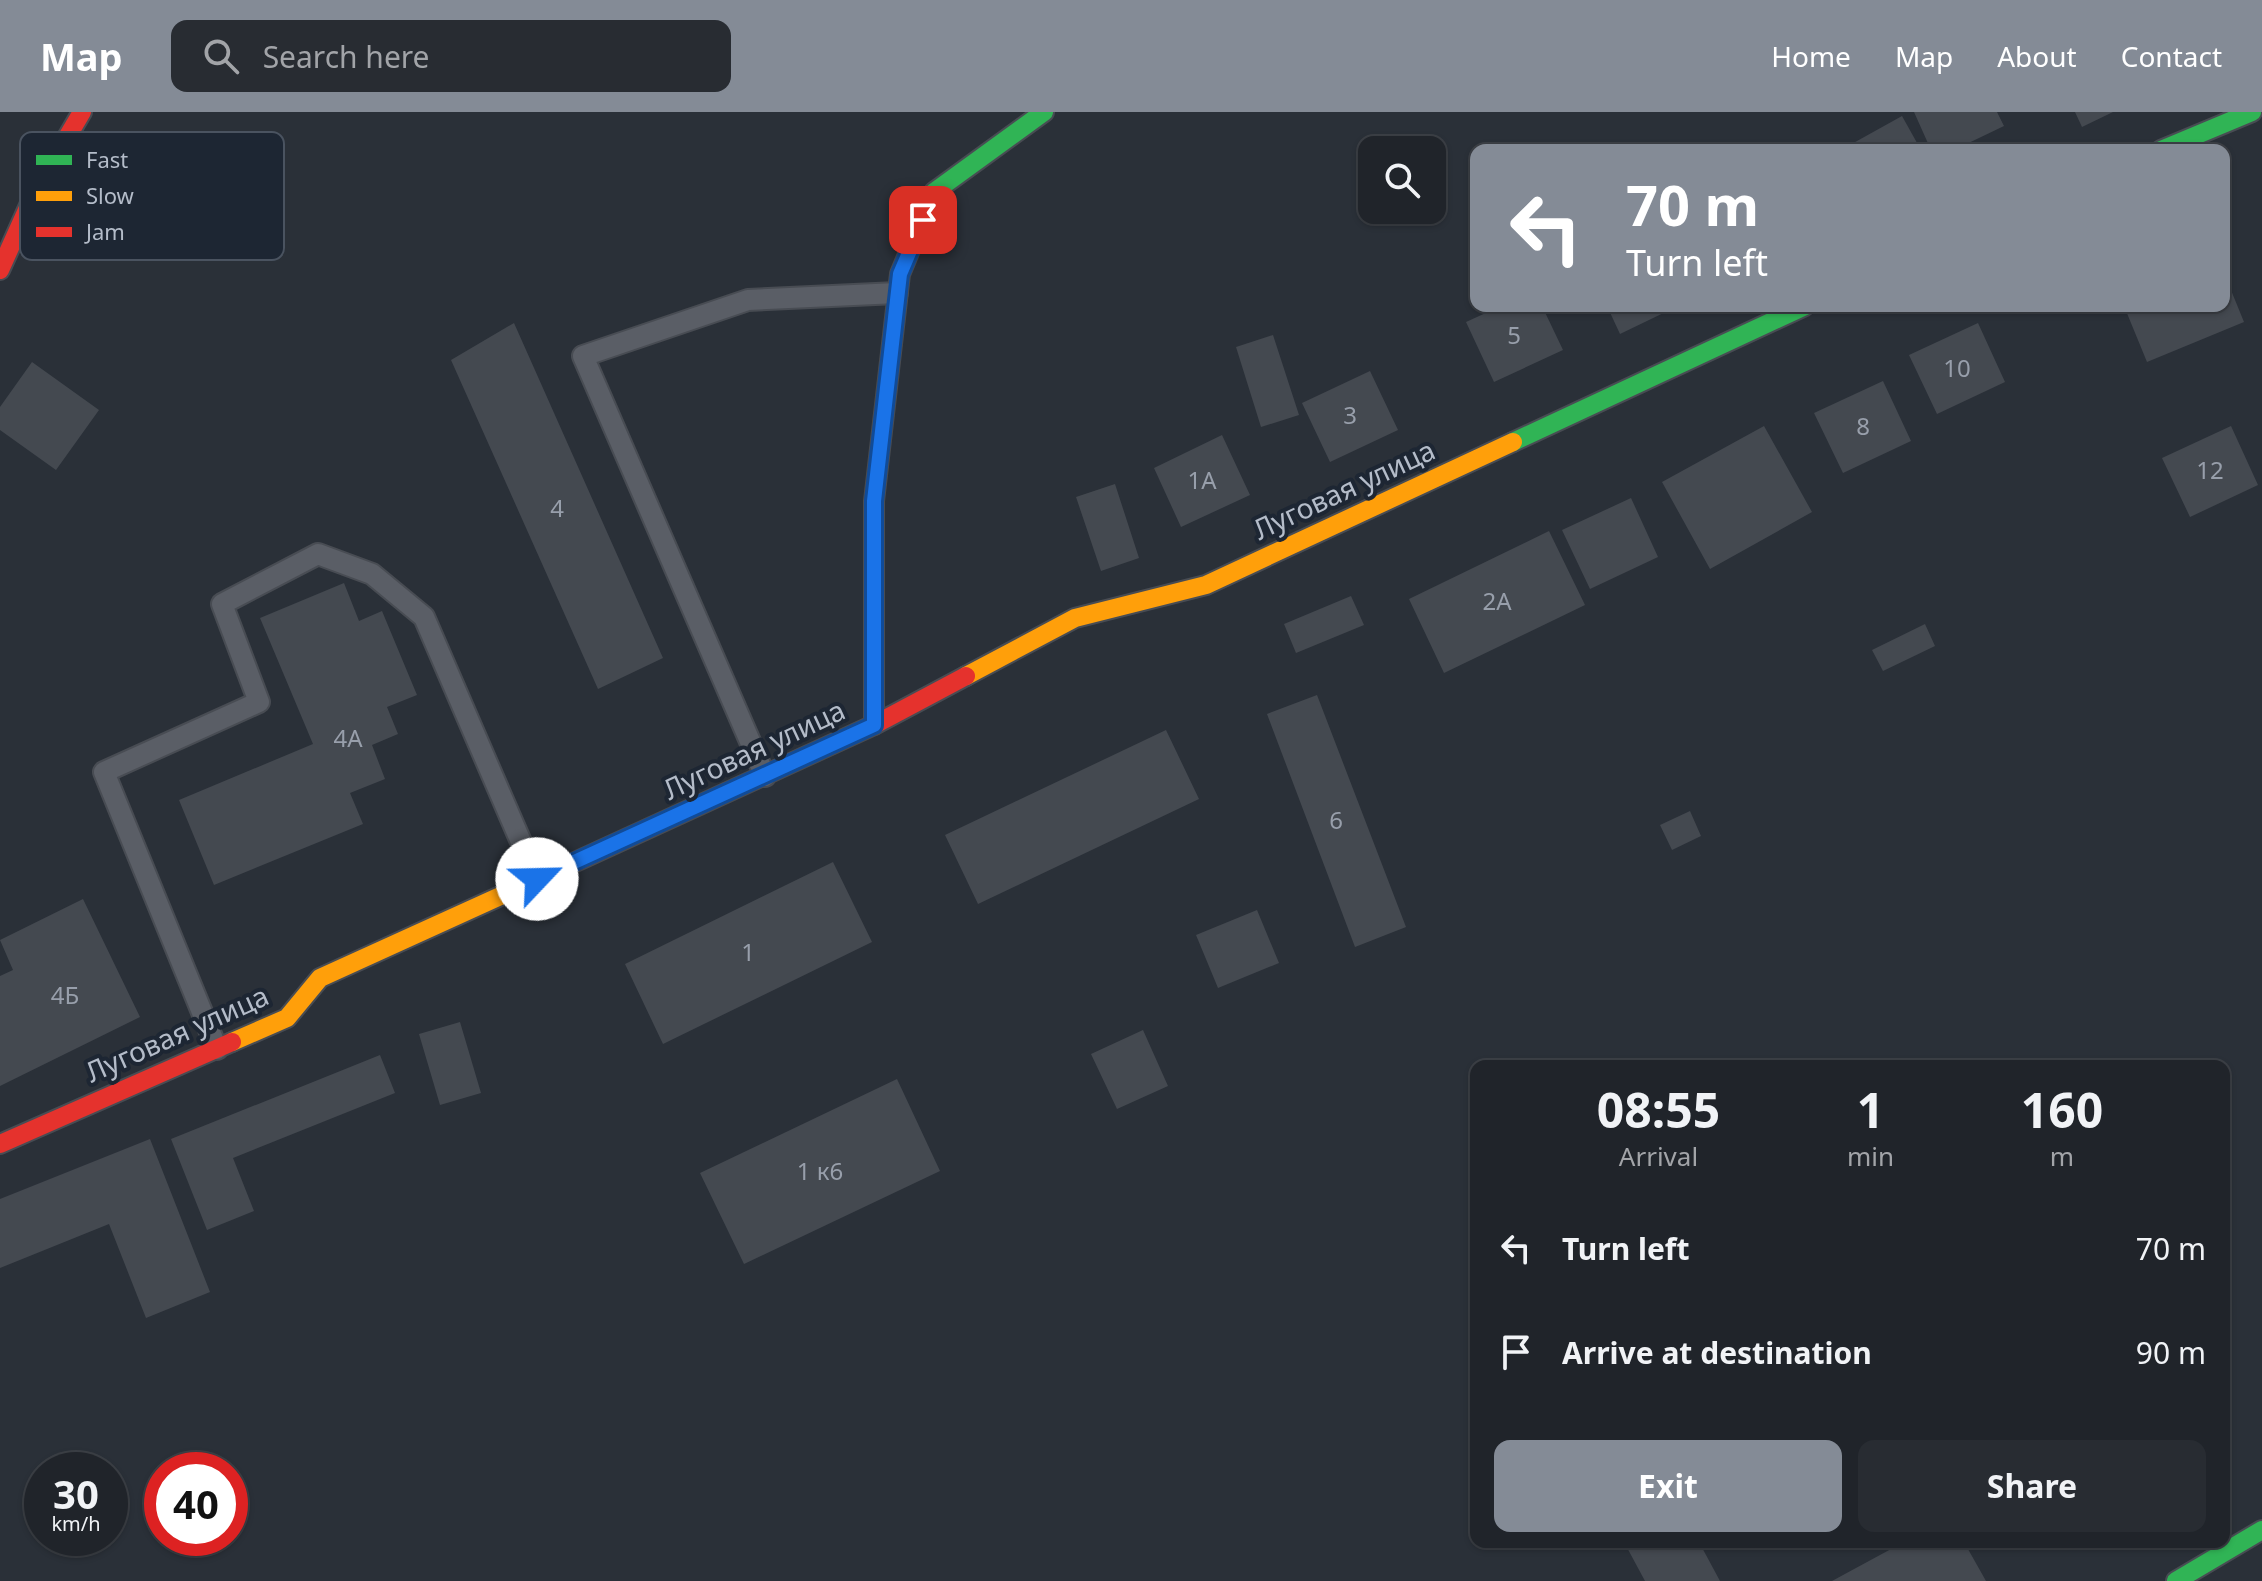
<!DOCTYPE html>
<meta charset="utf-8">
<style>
:root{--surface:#20242a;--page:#282c32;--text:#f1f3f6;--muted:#a2a4a8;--line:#3d4147;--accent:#848b96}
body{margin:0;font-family:"Noto Sans",sans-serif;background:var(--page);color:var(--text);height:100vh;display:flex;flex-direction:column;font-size:30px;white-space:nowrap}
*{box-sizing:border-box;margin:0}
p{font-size:26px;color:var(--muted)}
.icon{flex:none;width:44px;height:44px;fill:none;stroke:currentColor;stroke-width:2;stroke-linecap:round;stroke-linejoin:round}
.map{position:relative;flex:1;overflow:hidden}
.drawer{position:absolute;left:1470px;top:948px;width:760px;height:488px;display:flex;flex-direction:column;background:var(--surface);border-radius:16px;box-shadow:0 2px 6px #0004,0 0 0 2px var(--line)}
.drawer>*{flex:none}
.hud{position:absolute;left:1470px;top:32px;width:760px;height:168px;border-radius:16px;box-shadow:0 2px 6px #0004,0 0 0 2px var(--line);background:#848b96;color:#fff;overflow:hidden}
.fabs{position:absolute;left:1358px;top:24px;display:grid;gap:16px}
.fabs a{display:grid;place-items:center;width:88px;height:88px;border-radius:16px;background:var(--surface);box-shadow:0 2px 6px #0004,0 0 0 2px var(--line);font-size:40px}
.speed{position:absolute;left:24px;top:1340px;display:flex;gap:16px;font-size:40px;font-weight:700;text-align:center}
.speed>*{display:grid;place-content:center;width:104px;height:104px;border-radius:50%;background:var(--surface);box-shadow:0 2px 6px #0004,0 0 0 2px var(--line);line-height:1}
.speed small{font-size:20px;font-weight:400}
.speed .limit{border:12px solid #d22;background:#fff;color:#111}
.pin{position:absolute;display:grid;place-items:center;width:68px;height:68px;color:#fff;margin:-34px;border-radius:16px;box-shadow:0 4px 12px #0006}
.me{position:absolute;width:88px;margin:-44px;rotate:66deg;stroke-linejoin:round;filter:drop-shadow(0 0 6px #0008)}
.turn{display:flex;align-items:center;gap:28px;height:168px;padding:0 24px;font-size:36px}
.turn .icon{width:104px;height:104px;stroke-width:2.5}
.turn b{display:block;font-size:56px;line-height:68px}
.eta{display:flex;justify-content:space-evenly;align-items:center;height:136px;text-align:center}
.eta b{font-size:48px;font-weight:700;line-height:56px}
.cta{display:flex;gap:16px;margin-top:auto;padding:16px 24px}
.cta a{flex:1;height:92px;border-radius:16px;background:var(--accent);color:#fff;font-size:32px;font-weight:700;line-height:92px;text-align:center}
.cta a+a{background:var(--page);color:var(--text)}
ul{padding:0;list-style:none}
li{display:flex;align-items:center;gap:24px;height:104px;padding:0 24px}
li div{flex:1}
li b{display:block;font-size:30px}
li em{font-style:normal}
header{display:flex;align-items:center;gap:48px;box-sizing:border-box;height:112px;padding:0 40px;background:var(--accent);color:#fff}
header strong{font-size:38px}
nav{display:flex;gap:44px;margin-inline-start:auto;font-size:28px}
.search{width:560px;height:72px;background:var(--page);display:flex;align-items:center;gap:20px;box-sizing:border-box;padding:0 28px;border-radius:16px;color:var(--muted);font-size:30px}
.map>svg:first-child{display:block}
.building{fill:#444950}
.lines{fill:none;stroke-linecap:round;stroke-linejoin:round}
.lane-casing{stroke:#484c53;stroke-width:24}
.fast-casing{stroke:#484c53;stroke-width:22}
.slow-casing{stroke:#484c53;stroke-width:22}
.jam-casing{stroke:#484c53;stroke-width:22}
.lane{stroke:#5a5e66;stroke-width:20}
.fast{stroke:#30b455;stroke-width:18}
.slow{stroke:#ff9f0a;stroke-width:18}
.jam{stroke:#e5322d;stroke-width:18}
.route-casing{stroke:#114b97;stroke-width:20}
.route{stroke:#1a73e8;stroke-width:14}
.labels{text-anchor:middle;stroke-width:8;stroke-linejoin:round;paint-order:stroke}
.number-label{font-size:24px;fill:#989fab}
.street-label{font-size:28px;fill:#b4bcc9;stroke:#1d2633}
.key{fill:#1d2633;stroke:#4a5360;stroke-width:2}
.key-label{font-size:22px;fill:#b4bcc9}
</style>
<header>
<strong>Map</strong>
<div class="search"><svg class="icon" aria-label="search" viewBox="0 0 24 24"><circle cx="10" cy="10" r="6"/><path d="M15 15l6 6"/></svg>Search here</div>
<nav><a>Home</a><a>Map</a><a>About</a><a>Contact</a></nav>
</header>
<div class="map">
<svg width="2262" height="1469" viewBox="0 0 2262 1469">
<rect width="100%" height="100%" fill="#2a3038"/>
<path class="building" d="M1914 0H1997L2004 14 1954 38H1931Z
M2075 0H2113L2082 15Z
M1902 4 1921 38H1850L1848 34Z
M2224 161 2244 210 2147 250 2124 194H2224Z
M1501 194H1542L1563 238 1494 270 1466 210Z
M1607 194H1678L1620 222Z
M514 211 663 546 598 577 451 248Z
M1978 211 2005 270 1937 302 1909 243Z
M1273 223 1299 303 1261 315 1236 235Z
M32 250 99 298 56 358 0 318V295Z
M1370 259 1398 318 1330 350 1302 291Z
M1883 269 1911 329 1843 361 1814 301Z
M1764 314 1812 400 1710 457 1662 370Z
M2231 314 2258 373 2190 405 2162 346Z
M1222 323 1250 383 1181 415 1154 356Z
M1115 372 1139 446 1101 459 1076 385Z
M1631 386 1658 445 1590 477 1562 418Z
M1549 419 1585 493 1444 561 1409 487Z
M344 471 359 509 382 499 417 583 387 595 398 622 372 633 385 667 350 681 363 712 214 773 179 688 313 632 260 506Z
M1351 484 1364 513 1296 541 1284 512Z
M1925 512 1935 534 1883 559 1872 538Z
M1317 583 1406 815 1355 835 1267 602Z
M1166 618 1199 687 978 792 945 723Z
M1690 699 1701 724 1672 738 1660 713Z
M833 750 872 830 663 932 625 852Z
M83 787 140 905 0 974V864L13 858 0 828Z
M1257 798 1279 851 1218 876 1196 823Z
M460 910 481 981 440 993 419 922Z
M1143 918 1168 974 1117 997 1091 942Z
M380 943 395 981 233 1046 254 1099 207 1118 171 1027Z
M897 967 940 1059 744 1152 700 1061Z
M150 1027 210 1180 146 1206 109 1112 0 1156V1087Z
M1624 1430H1699L1720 1469H1645Z
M1904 1430H1964L1986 1469H1832Z"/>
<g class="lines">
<defs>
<path id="lane" d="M765 664 583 244 748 188 897 181
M217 937 104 660 259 590 222 492 318 442 372 462 424 505 537 767"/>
<path id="fast" d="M2161 38 2252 0
M1513 330 1805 194
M874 613V389L900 162 934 80 1044 0
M2176 1469 2262 1418"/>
<path id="slow" d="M966 564 1075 506 1206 473 1513 330
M232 930 287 906 320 866 573 751"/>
<path id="jam" d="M0 158 36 78 82 0
M573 751 874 613 966 564
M0 1032 232 930"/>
</defs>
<use href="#lane" class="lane-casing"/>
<use href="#fast" class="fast-casing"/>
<use href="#slow" class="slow-casing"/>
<use href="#jam" class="jam-casing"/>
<use href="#lane" class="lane"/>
<use href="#fast" class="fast"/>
<use href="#slow" class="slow"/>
<use href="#jam" class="jam"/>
</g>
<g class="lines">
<defs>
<path id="route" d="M537 767 874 613V389L900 162 923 108"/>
</defs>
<use href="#route" class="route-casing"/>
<use href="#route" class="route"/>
</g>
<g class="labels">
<g class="number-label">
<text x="1514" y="232">5</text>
<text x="1957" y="265">10</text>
<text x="1350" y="312">3</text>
<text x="1863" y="323">8</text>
<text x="2210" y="367">12</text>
<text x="1202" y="377">1А</text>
<text x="557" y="405">4</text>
<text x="1497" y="498">2А</text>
<text x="348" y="635">4А</text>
<text x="1336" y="717">6</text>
<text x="748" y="849">1</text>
<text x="65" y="892">4Б</text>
<text x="820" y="1068">1 к6</text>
</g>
<g class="street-label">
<text transform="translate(1344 378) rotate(-25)" y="10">Луговая улица</text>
<text transform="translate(754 638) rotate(-25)" y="10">Луговая улица</text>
<text transform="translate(177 922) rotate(-24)" y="10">Луговая улица</text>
</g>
</g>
<rect x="20" y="20" width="264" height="128" rx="12" class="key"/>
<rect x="36" y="43" width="36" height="10" fill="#30b455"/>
<rect x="36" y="79" width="36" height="10" fill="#ff9f0a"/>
<rect x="36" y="115" width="36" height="10" fill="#e5322d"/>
<g class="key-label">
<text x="86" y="56">Fast</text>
<text x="86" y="92">Slow</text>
<text x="86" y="128">Jam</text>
</g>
</svg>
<div class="fabs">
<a><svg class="icon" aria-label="search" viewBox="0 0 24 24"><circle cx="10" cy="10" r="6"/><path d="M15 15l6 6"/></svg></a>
</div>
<div class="speed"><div>30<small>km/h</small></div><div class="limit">40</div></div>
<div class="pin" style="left:923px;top:108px;background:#d93025"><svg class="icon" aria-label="arrive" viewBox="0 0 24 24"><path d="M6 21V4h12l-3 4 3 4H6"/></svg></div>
<svg class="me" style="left:537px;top:767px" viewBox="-20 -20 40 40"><circle r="19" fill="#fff"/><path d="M0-13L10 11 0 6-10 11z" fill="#1a73e8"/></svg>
<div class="hud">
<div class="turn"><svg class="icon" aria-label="left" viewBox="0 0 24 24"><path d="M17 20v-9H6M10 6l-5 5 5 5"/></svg><div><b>70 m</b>Turn left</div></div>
</div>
<section class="drawer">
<div class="eta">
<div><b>08:55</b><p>Arrival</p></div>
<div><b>1</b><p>min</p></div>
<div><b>160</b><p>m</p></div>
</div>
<ul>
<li><svg class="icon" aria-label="left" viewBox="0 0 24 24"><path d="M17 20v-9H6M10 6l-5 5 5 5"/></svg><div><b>Turn left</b></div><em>70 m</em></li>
<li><svg class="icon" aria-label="arrive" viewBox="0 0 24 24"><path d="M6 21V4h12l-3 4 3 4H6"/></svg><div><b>Arrive at destination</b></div><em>90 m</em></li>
</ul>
<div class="cta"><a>Exit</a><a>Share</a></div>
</section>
</div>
